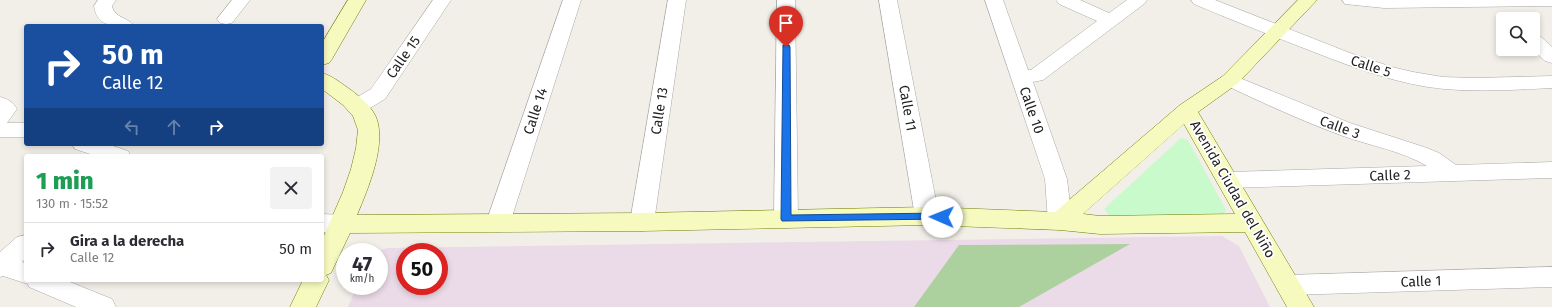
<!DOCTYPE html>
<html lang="es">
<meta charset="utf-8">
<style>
:root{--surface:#fff;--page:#f2f2f3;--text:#2b2b33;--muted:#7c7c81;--line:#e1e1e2}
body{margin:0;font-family:"Fira Sans",sans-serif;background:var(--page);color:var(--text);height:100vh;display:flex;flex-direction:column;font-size:15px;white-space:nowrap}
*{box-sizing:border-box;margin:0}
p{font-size:13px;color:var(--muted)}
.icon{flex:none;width:22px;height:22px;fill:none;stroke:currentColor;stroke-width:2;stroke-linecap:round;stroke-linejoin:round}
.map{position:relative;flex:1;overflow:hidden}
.panel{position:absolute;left:24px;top:154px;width:300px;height:128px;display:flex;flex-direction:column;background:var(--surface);border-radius:4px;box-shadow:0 2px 6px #0003}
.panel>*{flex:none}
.hud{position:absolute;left:24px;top:24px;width:300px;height:122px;border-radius:4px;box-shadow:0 2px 6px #0003;background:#1a4fa0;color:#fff;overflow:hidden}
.controls{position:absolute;left:1496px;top:12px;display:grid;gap:8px}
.controls a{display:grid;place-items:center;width:44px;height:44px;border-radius:4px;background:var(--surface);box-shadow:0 2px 6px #0003;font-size:20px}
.speed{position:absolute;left:336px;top:243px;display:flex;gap:8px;font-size:20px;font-weight:700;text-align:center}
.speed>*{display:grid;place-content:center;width:52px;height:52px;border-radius:50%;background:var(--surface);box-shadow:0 2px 6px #0003;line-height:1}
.speed small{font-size:10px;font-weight:400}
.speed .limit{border:6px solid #d22;background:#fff;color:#111}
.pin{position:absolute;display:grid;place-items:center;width:34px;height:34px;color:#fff;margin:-41px -17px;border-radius:50% 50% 50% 0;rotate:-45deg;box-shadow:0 0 4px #0007}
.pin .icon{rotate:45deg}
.me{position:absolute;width:44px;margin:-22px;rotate:271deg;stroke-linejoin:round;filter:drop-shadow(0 0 3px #0008)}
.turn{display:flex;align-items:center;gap:14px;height:84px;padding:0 12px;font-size:18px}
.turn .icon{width:52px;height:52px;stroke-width:2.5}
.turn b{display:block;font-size:28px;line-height:34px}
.lanes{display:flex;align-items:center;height:38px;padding:0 12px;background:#0003;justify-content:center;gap:20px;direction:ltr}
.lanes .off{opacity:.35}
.round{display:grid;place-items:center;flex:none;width:42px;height:42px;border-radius:4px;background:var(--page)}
.headline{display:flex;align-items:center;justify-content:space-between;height:68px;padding:0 12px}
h1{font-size:24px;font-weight:800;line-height:30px;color:#1e9e55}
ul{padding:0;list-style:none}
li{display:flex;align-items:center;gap:12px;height:52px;padding:0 12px;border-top:1px solid var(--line)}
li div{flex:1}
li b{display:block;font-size:15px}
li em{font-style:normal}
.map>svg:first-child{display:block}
.industrial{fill:#ebdbe8;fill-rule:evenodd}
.forest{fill:#add19e}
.park{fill:#c8facc}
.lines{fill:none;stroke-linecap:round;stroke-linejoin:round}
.street-casing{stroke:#a9a9a9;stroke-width:1}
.secondary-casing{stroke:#707d05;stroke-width:1}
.street{fill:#fff;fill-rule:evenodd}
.secondary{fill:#f7fabf;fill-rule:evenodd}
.route{fill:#1a73e8;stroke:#114b97}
.labels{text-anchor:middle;stroke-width:3.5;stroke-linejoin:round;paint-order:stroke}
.street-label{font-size:14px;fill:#222;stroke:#fff}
</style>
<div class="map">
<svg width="1552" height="307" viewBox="0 0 1552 307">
<rect width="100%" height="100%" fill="#f2efe9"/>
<path class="industrial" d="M1222 236 1239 246 1270 307H348L357 286H379V252H375L387 248ZM405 252H439V286H405Z"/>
<path class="forest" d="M1130 244 1019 307H914L959 245Z"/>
<path class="park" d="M1181 138 1188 140 1226 210 1223 215H1109L1104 209Z"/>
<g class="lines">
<defs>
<path id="street" d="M98 0H116L112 6C114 18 128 17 134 26 117 26 97 29 94 6Z
M232 0H250L232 23 226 24 220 23 217 19Z
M433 0H451L385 99 365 111 358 113 351 111 348 106 351 101 371 89Z
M563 0H581L510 223 506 229 498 232 490 229 486 223Z
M668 0H686L654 222 650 228 642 231 634 228 630 222Z
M777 0H795L798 219 794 225 786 228 778 225 774 219Z
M879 0H897L939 216 935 222 927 225 919 222 915 216Z
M985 0H1003L1028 70H1031L1097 21 1059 4 1056 0H1080L1109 13 1127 0H1147L1144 4 1043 80 1033 82 1067 179 1072 221 1068 227 1060 230 1052 227 1048 221 1045 179Z
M1191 0H1215L1350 53 1392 67 1413 72 1443 77 1474 78 1552 76V88C1511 90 1469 93 1428 87 1384 80 1342 63 1301 47 1265 33 1229 19 1194 4Z
M1342 0H1552V6L1384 8 1345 4Z
M1533 34 1540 36 1552 47V63L1545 61 1532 49Z
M1230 74 1350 123 1427 148 1439 153 1456 165 1552 162V178L1228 188 1220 186 1217 180 1220 174 1228 172 1427 166C1402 151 1371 146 1343 136 1302 121 1263 103 1223 84L1220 80 1223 76Z
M0 97C8 99 13 102 17 109L7 123H26V137H0Z
M72 144H107L128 151 131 156H96L75 149Z
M322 214 342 215 350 218 354 224 350 230 342 233 322 232Z
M26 235V258L22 262 26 264V280H65L112 299 116 307H76L29 287 28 284 3 276 0 277V252L17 237Z
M1552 267V287L1289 295 1280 292 1276 285 1280 278 1289 275Z"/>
<path id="secondary" d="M348 0H366L332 59 329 63 322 65V43Z
M1298 0H1317L1237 84 1198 112 1314 307H1287L1245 232 1100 234 1060 230 927 225 642 231 350 233 331 273 326 275 329 280 316 307H290L303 280H322V240L343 192 351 169 356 148 358 130 353 116 343 105 322 89V73C333 76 342 84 351 90 360 97 371 106 376 117 387 144 368 189 357 215L642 213 927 207 1055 212 1180 105 1223 76ZM1184 124 1235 214 1100 216 1083 214Z"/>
</defs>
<use href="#street" class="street-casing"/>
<use href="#secondary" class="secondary-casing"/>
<use href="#street" class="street"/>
<use href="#secondary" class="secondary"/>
</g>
<path class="route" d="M783 45H789L790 47 791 215 942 213 945 214 947 217 945 219 782 221 781 219Z"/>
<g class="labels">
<g class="street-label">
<text transform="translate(403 57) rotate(-55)" y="5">Calle 15</text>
<text transform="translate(1371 66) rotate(18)" y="5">Calle 5</text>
<text transform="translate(908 108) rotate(80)" y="5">Calle 11</text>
<text transform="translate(1032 110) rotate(71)" y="5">Calle 10</text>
<text transform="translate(535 111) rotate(-72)" y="5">Calle 14</text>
<text transform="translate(659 111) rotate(-81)" y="5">Calle 13</text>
<text transform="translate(1340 127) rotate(20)" y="5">Calle 3</text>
<text transform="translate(1390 175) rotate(-2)" y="5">Calle 2</text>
<text transform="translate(1233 189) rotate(60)" y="5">Avenida Ciudad del Niño</text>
<text transform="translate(1421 281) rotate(-2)" y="5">Calle 1</text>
</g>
</g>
</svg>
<div class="controls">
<a><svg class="icon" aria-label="search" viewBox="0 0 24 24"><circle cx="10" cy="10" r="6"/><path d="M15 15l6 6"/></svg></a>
</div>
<div class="speed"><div>47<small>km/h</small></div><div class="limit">50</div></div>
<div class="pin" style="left:786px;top:47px;background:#d93025"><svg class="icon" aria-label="arrive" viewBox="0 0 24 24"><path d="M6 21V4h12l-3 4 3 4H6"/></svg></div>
<svg class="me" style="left:942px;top:217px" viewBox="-20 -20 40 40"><circle r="19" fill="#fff"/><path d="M0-13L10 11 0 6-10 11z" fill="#1a73e8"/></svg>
<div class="hud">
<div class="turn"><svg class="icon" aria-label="right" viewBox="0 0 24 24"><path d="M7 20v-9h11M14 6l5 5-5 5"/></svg><div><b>50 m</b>Calle 12</div></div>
<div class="lanes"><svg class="icon off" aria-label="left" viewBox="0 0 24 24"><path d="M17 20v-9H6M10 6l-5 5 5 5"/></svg><svg class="icon off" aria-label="ahead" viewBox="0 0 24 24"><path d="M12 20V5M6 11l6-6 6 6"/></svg><svg class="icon" aria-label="right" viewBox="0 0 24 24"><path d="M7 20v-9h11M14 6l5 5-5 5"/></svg></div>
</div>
<section class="panel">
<div class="headline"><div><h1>1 min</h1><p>130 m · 15:52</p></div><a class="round"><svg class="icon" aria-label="close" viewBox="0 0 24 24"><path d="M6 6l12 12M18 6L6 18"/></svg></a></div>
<ul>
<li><svg class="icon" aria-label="right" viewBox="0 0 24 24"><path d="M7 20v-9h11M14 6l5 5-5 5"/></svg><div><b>Gira a la derecha</b><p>Calle 12</p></div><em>50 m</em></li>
</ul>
</section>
</div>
